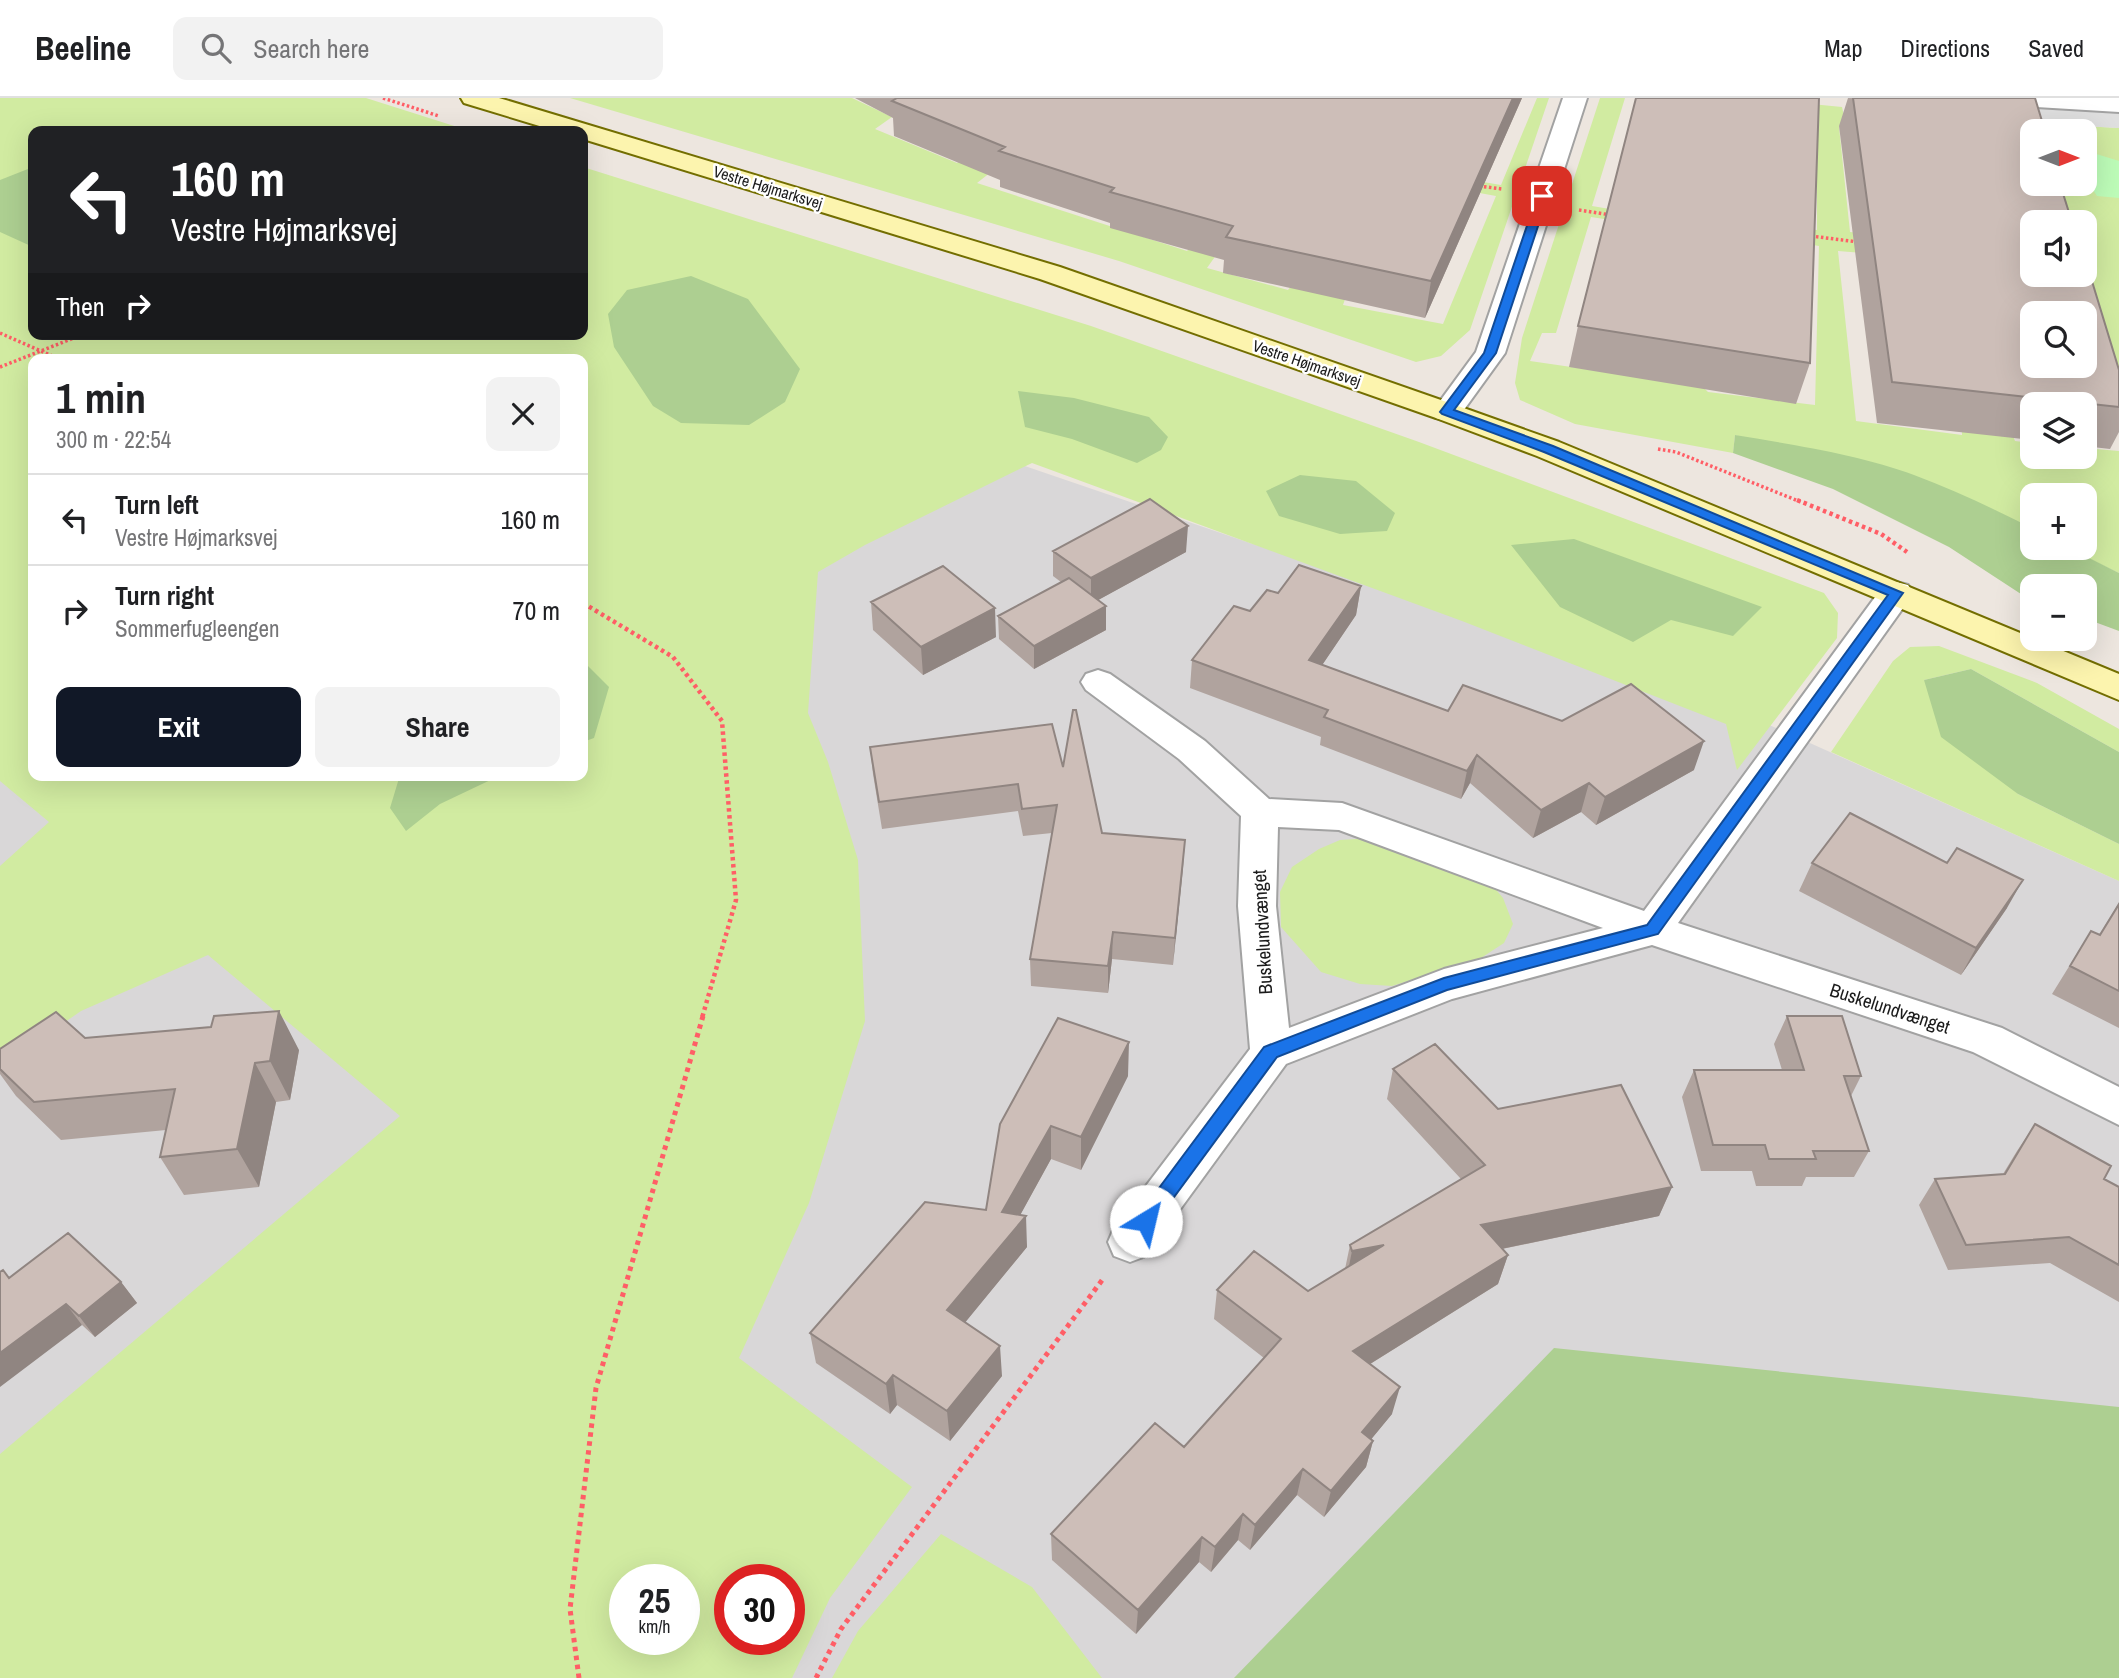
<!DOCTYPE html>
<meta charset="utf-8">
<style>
:root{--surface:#fff;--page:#f2f2f2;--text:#202124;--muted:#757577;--line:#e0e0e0;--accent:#111827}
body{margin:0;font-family:"Archivo Narrow",sans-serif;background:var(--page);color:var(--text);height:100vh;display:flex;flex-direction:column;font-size:26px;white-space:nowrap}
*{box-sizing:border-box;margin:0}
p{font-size:23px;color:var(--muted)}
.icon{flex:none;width:38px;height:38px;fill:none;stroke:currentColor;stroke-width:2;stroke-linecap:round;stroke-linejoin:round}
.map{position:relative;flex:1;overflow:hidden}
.details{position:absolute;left:28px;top:256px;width:560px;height:427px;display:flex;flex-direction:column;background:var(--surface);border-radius:14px;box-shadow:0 7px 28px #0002}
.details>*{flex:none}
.banner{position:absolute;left:28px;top:28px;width:560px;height:214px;border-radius:14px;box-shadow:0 7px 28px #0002;background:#202124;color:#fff;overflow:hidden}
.needle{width:46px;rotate:90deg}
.controls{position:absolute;left:2020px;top:21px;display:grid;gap:14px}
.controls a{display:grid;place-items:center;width:77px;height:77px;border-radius:14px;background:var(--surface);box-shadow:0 7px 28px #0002;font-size:35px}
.speed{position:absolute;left:609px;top:1466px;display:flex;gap:14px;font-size:35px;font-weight:700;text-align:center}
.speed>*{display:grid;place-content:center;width:91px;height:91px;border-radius:50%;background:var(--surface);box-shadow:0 7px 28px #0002;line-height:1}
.speed small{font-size:18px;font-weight:400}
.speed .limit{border:10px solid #d22;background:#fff;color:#111}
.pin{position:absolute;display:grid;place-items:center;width:60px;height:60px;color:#fff;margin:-30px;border-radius:14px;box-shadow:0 4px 10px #0006}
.me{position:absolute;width:77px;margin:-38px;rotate:36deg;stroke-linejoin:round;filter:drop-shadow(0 0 5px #0008)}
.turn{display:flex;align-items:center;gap:24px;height:147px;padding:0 28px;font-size:32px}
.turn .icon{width:91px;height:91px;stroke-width:2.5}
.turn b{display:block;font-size:49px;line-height:60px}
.then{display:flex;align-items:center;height:66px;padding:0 28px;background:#0003;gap:14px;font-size:26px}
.round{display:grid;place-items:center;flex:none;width:74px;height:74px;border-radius:14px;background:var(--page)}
.summary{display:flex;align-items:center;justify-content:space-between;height:119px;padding:0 28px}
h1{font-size:42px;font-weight:700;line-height:52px}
.button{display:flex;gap:14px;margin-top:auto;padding:14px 28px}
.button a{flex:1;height:80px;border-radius:14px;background:var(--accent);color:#fff;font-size:28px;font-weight:700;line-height:80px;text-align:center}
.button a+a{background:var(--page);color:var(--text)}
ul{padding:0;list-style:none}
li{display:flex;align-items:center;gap:21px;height:91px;padding:0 28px;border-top:2px solid var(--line)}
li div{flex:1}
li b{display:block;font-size:26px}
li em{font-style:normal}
header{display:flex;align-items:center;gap:42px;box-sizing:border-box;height:98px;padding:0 35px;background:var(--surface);border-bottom:2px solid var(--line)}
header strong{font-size:33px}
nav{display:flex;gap:38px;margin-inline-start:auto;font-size:24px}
.search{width:490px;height:63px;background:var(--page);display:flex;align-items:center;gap:18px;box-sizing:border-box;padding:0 24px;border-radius:14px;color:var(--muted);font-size:26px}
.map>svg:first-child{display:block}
.residential{fill:#d9d7d8}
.grass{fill:#d1eba1;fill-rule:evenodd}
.forest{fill:#adcf91}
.park{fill:#bdfcb8}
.parking{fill:#dfdfdf}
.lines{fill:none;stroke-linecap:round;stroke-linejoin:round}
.street-casing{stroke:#a2a2a2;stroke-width:4}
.secondary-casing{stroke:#736e00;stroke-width:4}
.path-far2{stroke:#ff5e66;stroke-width:3.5;stroke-dasharray:2.5 2.5;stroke-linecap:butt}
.path-far1{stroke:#ff5e66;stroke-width:4.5;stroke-dasharray:3.5 3.5;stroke-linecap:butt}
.path{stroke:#ff5e66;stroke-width:5;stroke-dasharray:4.5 4.5;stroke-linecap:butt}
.street{fill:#fff;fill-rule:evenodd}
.secondary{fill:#fcf4ae;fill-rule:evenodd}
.wall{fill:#b0a39e}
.shaded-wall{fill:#908581}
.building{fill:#cdbeb8;stroke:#908581;stroke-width:2;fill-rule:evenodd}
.route{fill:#1a73e8;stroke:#114b97;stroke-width:2}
.labels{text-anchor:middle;stroke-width:5;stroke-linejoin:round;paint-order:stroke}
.far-street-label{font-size:16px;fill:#1b1b1b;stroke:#fff}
.street-label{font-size:19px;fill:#1b1b1b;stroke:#fff}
</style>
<header>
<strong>Beeline</strong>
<div class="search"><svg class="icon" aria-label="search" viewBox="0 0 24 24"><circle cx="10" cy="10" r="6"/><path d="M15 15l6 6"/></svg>Search here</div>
<nav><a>Map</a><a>Directions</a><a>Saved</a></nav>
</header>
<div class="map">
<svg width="2119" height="1580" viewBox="0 0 2119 1580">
<rect width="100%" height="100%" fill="#ede6df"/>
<path class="residential" d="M993 357 1729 609 2119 783V1580H759L789 1542 853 1406 700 1263 788 438Z
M0 637 33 677 456 983 0 1384Z"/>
<path class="grass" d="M0 0H366L470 33H33V236H583V69L1091 228 1419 344 1824 495 1838 515 1837 540 1737 672 1726 626 1462 523 1032 365 865 447 818 474 808 615 828 664 858 762 865 923 809 1105 739 1260 912 1389 830 1500 792 1580H0V1356L400 1018 208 857 81 913 0 969V768L49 724 0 683ZM33 261H583V677H33ZM625 1482H684V1542H625ZM730 1482H789V1542H730Z
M570 0H852L892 19 875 31 957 65 1057 0H1085L977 85 1187 153 1289 40 1301 37 1207 170 1288 192 1302 175 1351 184 1343 207 1443 226 1496 98 1403 81 1406 71 1501 87 1537 0H1549L1470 232 1441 258 1416 264 1119 163Z
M1600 0H1625L1592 108 1675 122 1674 132 1591 119 1556 235H1542L1530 263 1702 288 1708 294 1815 307 1819 148 1722 132 1725 121 1817 132V22L1761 1 1842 9 1844 18 1839 29 1850 134 1934 143 1937 161 1838 153 1856 323 1962 337 1961 307 2002 310 2015 343 2032 345V359H2084V350L2119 353V475L2066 450H2084V397H2032V433L1735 337 1733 355 1575 326 1520 302 1515 285 1522 240Z
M2026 25 2119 30V326L2081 190 2032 177H2084V124H2057L2045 86H2084V33H2032Z
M1939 548 2037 585 2119 631V654L1971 571 1924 582 2018 696 2119 746V783L1831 654 1893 563 1910 549Z
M1372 740 1488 782 1503 800 1513 826 1504 845 1481 860 1392 888 1360 886 1321 874 1281 829 1280 794 1292 769 1319 751 1340 742Z
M941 1436 1032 1489 1102 1580H832L858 1533Z"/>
<path class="forest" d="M33 69V149L0 134V82Z
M691 178 748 201 800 271 785 304 749 327 681 325 653 308 614 249 608 216 627 192Z
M1018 293 1074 300 1149 319 1168 339 1161 352 1137 365 1072 341 1025 329Z
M1735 337C1789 346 1862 357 1914 377 1954 392 1994 411 2032 430V450H2069L2119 475V533L2084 520V488H2032V501L2024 498 1949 449 1833 391 1733 355Z
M1300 377 1356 383 1395 415 1387 433 1340 436 1279 418 1266 393Z
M1574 441 1762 509 1733 538 1671 522 1633 544 1560 509 1511 447Z
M586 566 609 589 594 640 583 644V567Z
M1971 571 2119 654V746L2018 696 1941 639 1924 582Z
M400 677H501L440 706 406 733 390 710Z
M1554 1250 2119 1309V1580H1234Z"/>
<path class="park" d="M2090 54 2119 63V100L2097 98C2086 82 2081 73 2090 54Z"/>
<path class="parking" d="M1971 7 2119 14V30L2026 25Z"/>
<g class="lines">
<defs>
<path id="street" d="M1563 0H1587L1505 255 1458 320 1447 323 1436 320 1432 314 1476 254Z
M1992 0H2119V14L2004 7 1995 5Z
M1896 484 1908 487 1913 495 1908 503 1678 825 2002 930 2119 989V1027L1973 954 1652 847 1452 901 1286 966 1146 1158 1130 1164 1114 1158 1108 1144 1114 1130 1250 951 1238 808 1241 718 1179 661 1086 592 1081 584 1086 576 1098 572 1110 576 1205 643 1269 701 1342 705 1644 813 1884 487ZM1278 729 1339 732 1603 830 1444 871 1289 930 1276 808Z"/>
<path id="secondary" d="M461 0H499L1060 169 1458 308 1559 344 2119 576V602L1537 358 1436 320 1040 181 583 41V33H556L464 5Z"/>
</defs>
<use href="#street" class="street-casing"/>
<use href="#secondary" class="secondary-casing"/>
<path class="path-far2" d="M383 0 439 18
M1479 88 1502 91
M1579 112 1611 117
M1811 138 1858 144
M0 235 59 261
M0 269 84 236
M1658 351 1676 354 1801 404"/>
<path class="path-far1" d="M1797 402 1881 436 1907 454
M583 505 673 559 722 623 736 802 702 920"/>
<path class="path" d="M579 1580 570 1511 596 1290 703 918
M816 1580 841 1531 1103 1181"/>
<use href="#street" class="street"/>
<use href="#secondary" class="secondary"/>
</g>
<path class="wall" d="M855 0H1522L1425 220 1223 175 1224 162 1110 130V125L1000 89V82L894 38 893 20Z
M1848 0H2030L2032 124 2119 272V334L2110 351 2084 348V306H2032V342L1877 325 1839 28Z
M1578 228 1810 265 1796 306 1569 269Z
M1053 453 1186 454 1098 502 1106 532 1034 571 999 541 998 518 1061 484 1053 478Z
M1361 488 1356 517 1322 567 1448 613 1694 672 1596 727 1581 714 1533 740 1470 685 1461 701 1320 647 1321 639 1190 590 1192 562 1250 513 1278 495Z
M871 504 996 539 923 577 873 532Z
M870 649 1063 669 1102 735 1185 742 1173 867 1112 861 1108 895 1031 888 1030 861 1052 735 1023 738 1018 713 882 731 873 676Z
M1812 765H1947L2007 810 1961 877 1799 793Z
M2119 805V930L2052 896 2091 833 2099 837Z
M1787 918 1861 978 1851 998 1869 1053 1854 1079H1806L1802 1088H1756L1752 1073H1701L1682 999 1694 972H1782L1774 946Z
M85 940 299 952 290 1002 276 1004 259 1089 184 1097 160 1059 166 1032 61 1042 16 998 0 976V951Z
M1393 971 1498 1011 1672 1089 1659 1118 1502 1151 1508 1157 1498 1186 1370 1266 1392 1316 1371 1341 1373 1343 1366 1369 1324 1419 1297 1397 1250 1452 1238 1442 1211 1474 1199 1464 1136 1536 1052 1462 1051 1436 1184 1349 1264 1260 1214 1221 1217 1192 1308 1193 1345 1171 1350 1147 1461 1081 1387 1001Z
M1128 978 1081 1072 1051 1061 1020 1117 1027 1149 965 1224 1002 1278 950 1343 897 1307 890 1316 816 1265 810 1235 986 1112 1000 1026Z
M2035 1026 2104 1081 2119 1089V1204L2050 1165 1948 1172 1919 1107 1935 1081 2003 1076 2017 1053Z
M9 1180 121 1184 137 1205 95 1239 82 1227Z"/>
<path class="shaded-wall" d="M1513 0H1522L1425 220 1431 183Z
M1188 428 1186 454 1091 506V480Z
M1361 488 1356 517 1306 591 1309 562Z
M1106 508V532L1034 571V548Z
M995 510 996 539 923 577 921 549Z
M1704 643 1694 672 1596 727 1605 699Z
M1477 657 1470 685 1461 701 1467 673Z
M1589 685 1581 714 1533 740 1541 712Z
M1185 742 1183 770 1173 867 1175 840Z
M2023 782 2007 810 1961 877 1976 850Z
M1113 834 1112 861 1108 895V868Z
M279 913 299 952 290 1002 270 963Z
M1129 944 1128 978 1081 1072V1039Z
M255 965 276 1004 259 1089 237 1051Z
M1051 1028V1061L1007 1141 1026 1118 1027 1149 950 1243 947 1212Z
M1672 1089 1659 1118 1472 1157 1481 1127Z
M1384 1147 1346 1183 1352 1153Z
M1508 1157 1498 1186 1346 1281 1353 1253Z
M121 1184 137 1205 95 1239 79 1218Z
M66 1206 82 1227 0 1289V1255Z
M1000 1248 1002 1278 950 1343 947 1313Z
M893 1277 897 1307 890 1316 886 1286Z
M1400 1289 1392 1316 1355 1361 1362 1334Z
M1373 1343 1366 1369 1324 1419 1331 1393Z
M1303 1371 1297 1397 1250 1452 1255 1427Z
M1243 1416 1238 1442 1211 1474 1215 1449Z
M1202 1439 1199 1464 1136 1536 1138 1512Z"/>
<path class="building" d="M897 0H1513L1431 183 1226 139 1233 128 1110 94 1114 90 999 53 1005 49 892 3Z
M1636 0H1819L1810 265 1578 228Z
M1853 0H2035L2045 33H2032V86H2060L2072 124H2032V177H2084V157L2119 272V309L1892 284ZM2032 215H2084V268H2032Z
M1150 401 1188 428 1091 480 1053 453Z
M1299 467 1361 488 1309 562 1448 613 1463 587 1562 623 1631 586 1704 643 1605 699 1589 685 1541 712 1477 657 1467 673 1324 619 1328 612 1192 562 1234 508 1250 513 1267 492 1278 495Z
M943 468 995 510 921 549 871 504Z
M1069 480 1106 508 1034 548 998 518Z
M1073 612H1076L1102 735 1185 742 1175 840 1113 834 1108 868 1030 861 1057 707 1022 711 1018 686 879 704 870 649 1052 626 1063 669Z
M1850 715 1947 765 1957 750 2023 782 1976 850 1812 765Z
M2119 806V893L2070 868 2091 833 2100 837Z
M279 913 270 963 255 965 237 1051 160 1059 175 991 34 1004 0 971V951L56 914 85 940 211 929 214 918Z
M1787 918H1842L1861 978H1844L1869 1053H1813L1816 1061H1769L1765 1047H1713L1694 972H1804Z
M1058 920 1129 944 1081 1039 1051 1028 1002 1114 1026 1118 947 1212 1000 1248 947 1313 893 1277 886 1286 810 1235 925 1104 986 1112 1000 1026Z
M1435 946 1498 1011 1621 987 1672 1089 1481 1127 1508 1157 1353 1253 1400 1289 1362 1334 1373 1343 1331 1393 1303 1371 1255 1427 1243 1416 1215 1449 1202 1439 1138 1512 1051 1436 1155 1325 1184 1349 1281 1241 1217 1192 1254 1153 1308 1193 1384 1147 1352 1153 1350 1147 1485 1067 1393 971Z
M2035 1026 2111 1068 2104 1081 2119 1089V1167L2069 1139 1966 1147 1935 1081 2005 1076Z
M68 1135 121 1184 79 1218 66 1206 0 1255V1174L3 1172 9 1180Z"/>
<path class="route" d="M1542 94 1548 98 1496 255 1454 312 1553 348 1903 495 1658 836 1447 892 1277 959 1152 1129H1139L1137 1123 1139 1117 1264 949 1444 880 1647 827 1888 497 1544 354 1442 316 1440 314 1484 255 1537 98Z"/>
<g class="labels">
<g class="far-street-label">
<text transform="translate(768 89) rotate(17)" y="6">Vestre Højmarksvej</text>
<text transform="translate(1307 265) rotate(19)" y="6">Vestre Højmarksvej</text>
</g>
<g class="street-label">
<text transform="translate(1262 834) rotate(-93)" y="7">Buskelundvænget</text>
<text transform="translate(1890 910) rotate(18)" y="7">Buskelundvænget</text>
</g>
</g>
</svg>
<div class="controls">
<a><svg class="needle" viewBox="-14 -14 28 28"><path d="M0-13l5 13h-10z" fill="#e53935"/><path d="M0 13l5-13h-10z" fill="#757577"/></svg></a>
<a><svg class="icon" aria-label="sound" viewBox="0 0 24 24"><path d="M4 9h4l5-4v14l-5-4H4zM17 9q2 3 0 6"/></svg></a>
<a><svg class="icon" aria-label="search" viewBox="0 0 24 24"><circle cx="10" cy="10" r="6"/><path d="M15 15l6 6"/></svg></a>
<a><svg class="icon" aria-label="layers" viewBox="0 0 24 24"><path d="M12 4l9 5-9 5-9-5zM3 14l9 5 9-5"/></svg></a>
<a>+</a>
<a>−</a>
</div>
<div class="speed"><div>25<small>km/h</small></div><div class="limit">30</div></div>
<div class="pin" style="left:1542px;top:98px;background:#d93025"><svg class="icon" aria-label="arrive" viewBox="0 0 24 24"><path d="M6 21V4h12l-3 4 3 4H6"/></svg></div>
<svg class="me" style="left:1146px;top:1123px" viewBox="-20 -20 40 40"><circle r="19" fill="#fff"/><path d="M0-13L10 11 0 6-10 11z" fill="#1a73e8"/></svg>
<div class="banner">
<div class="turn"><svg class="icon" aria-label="left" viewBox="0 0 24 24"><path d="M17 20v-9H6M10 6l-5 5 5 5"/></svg><div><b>160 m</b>Vestre Højmarksvej</div></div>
<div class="then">Then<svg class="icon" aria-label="right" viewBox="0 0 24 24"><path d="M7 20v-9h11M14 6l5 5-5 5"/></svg></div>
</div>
<section class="details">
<div class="summary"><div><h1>1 min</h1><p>300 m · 22:54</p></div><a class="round"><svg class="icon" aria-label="close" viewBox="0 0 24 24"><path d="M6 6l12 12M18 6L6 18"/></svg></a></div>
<ul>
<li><svg class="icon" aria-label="left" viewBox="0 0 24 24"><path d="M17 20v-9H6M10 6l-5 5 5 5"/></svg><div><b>Turn left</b><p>Vestre Højmarksvej</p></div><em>160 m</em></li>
<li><svg class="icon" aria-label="right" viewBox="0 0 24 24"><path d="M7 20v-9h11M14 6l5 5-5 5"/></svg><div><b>Turn right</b><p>Sommerfugleengen</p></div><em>70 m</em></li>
</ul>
<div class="button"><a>Exit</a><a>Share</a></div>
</section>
</div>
